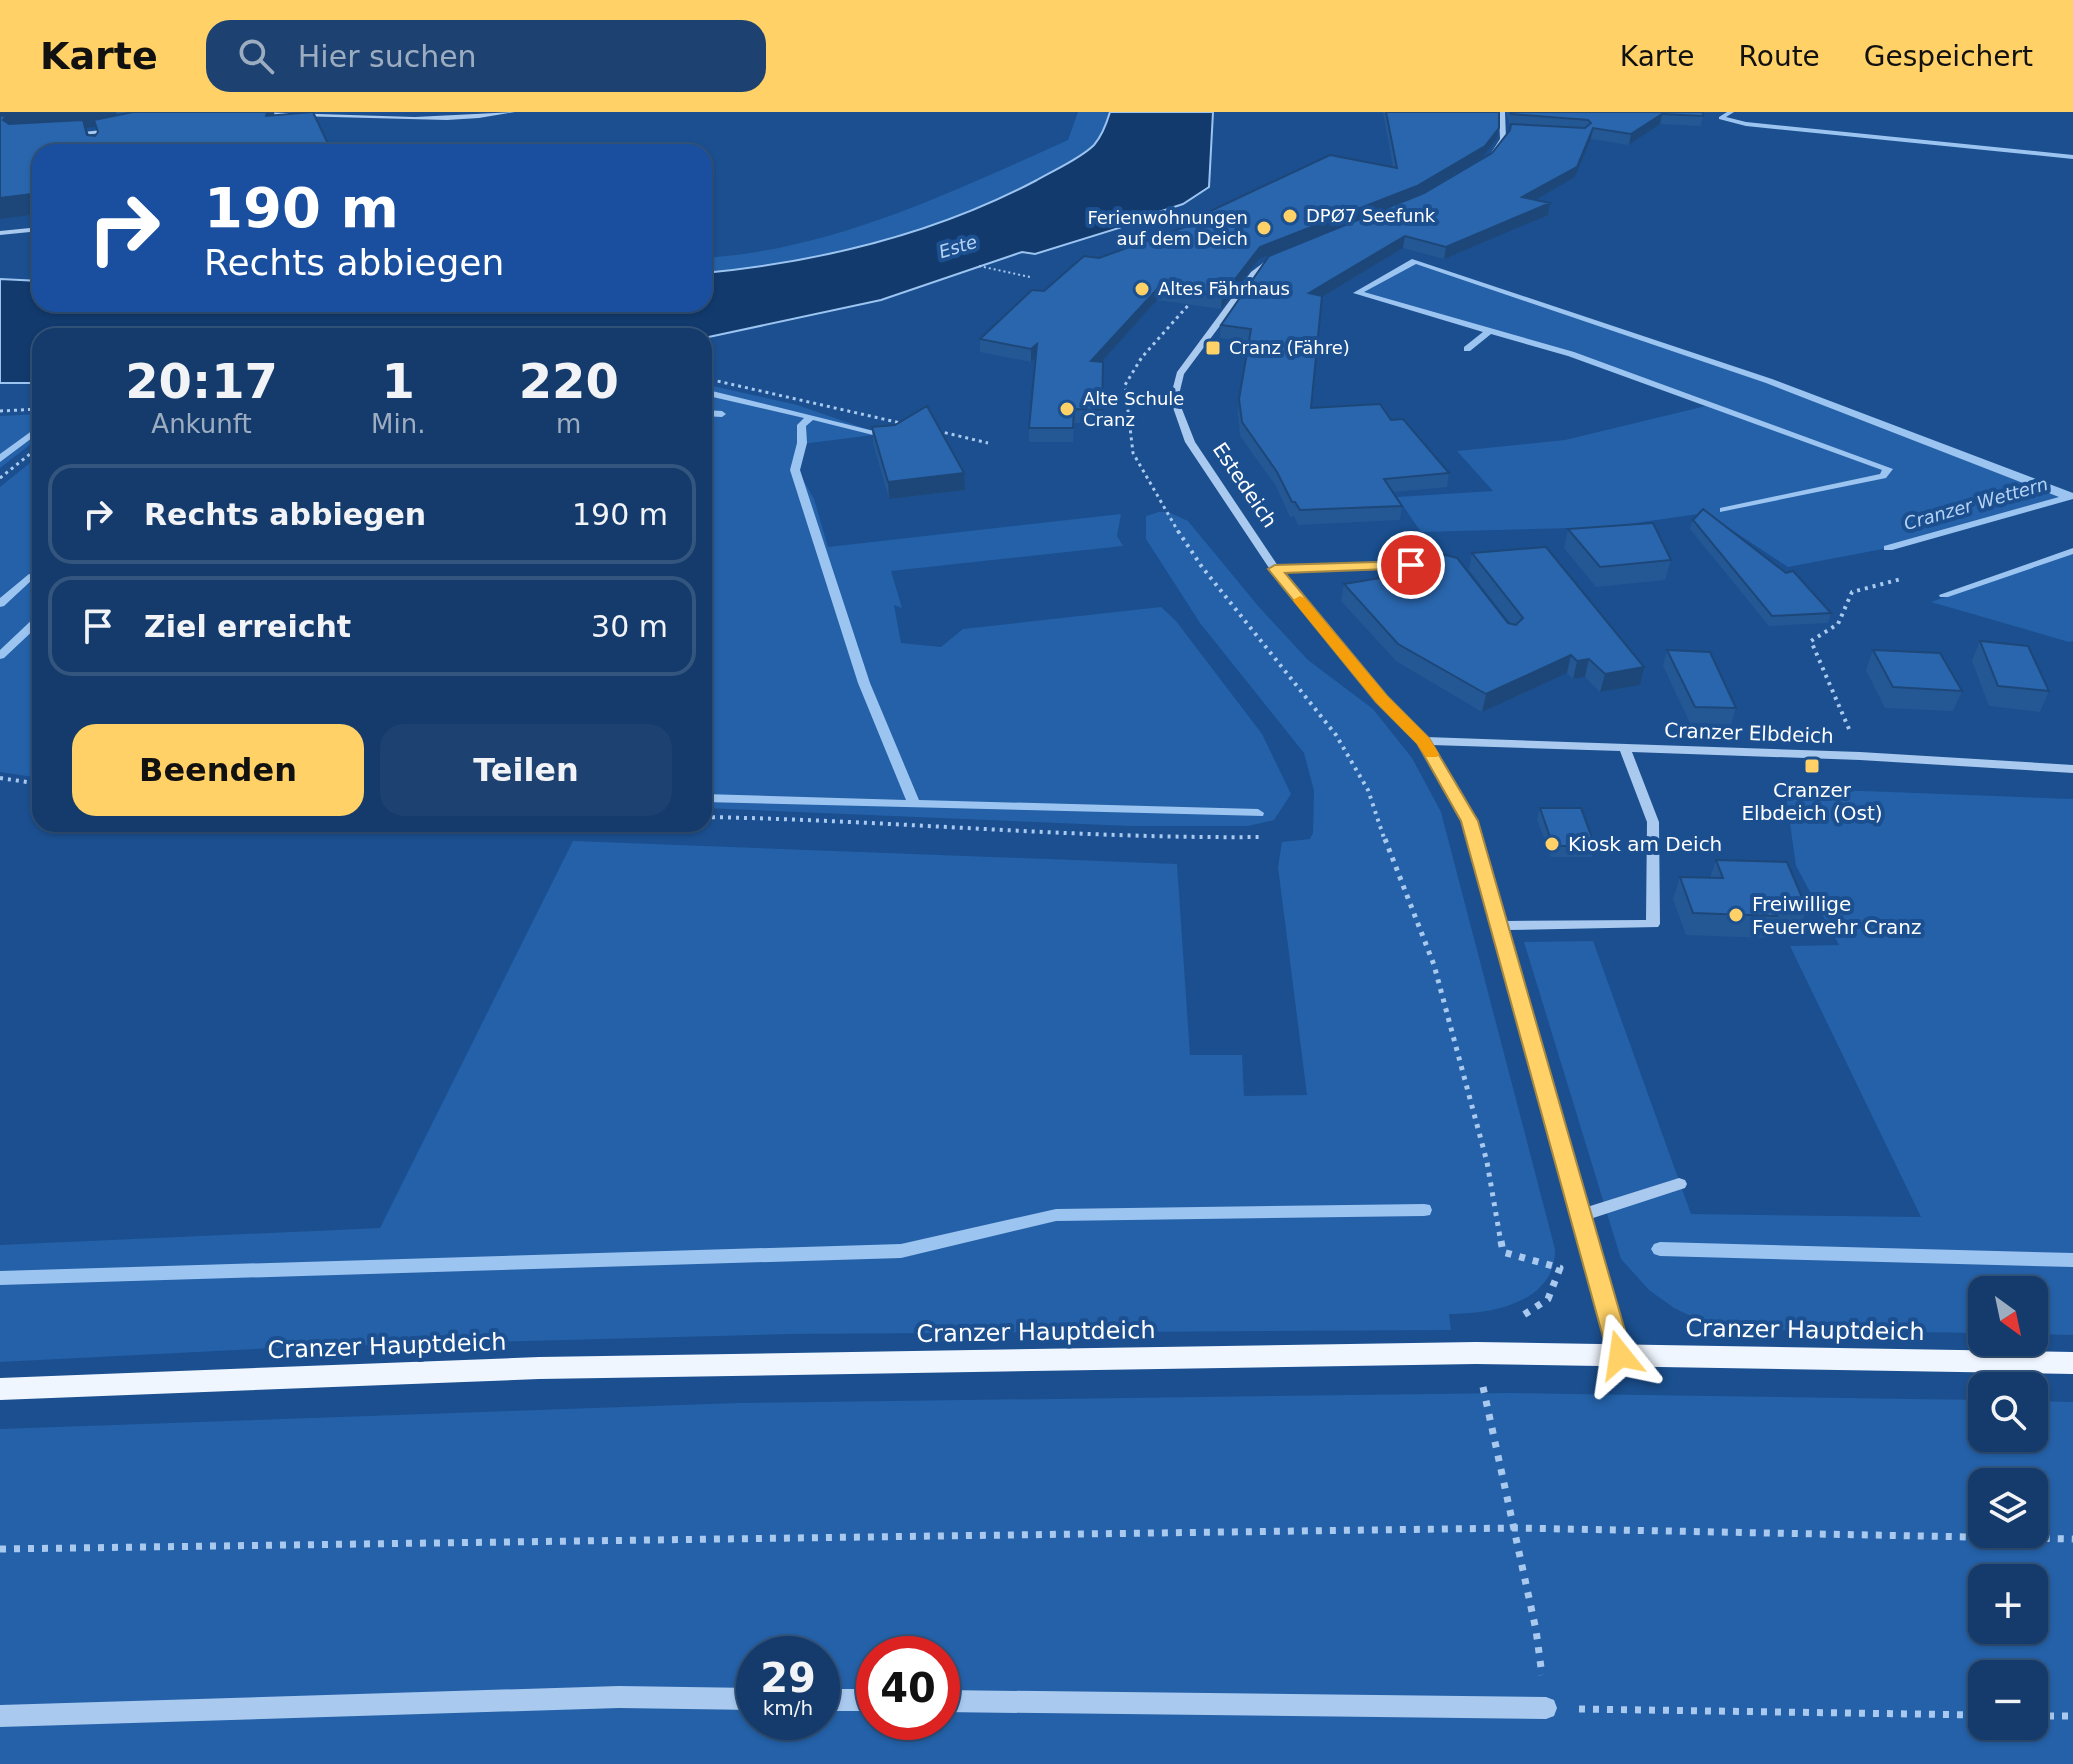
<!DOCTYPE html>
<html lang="de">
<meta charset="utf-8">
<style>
:root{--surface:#143b6b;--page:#1d4271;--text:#f1f3f6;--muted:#9dadc1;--line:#33557e;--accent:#ffd166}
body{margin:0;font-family:"DejaVu Sans",sans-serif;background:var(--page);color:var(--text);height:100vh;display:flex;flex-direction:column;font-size:30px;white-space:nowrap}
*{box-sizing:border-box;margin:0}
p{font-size:26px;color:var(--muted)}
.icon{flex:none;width:44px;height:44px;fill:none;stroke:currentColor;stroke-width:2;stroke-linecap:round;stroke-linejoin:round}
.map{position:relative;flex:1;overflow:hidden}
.drawer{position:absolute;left:32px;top:216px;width:680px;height:504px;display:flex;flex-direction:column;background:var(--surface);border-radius:24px;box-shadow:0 2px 6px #0004,0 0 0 2px var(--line)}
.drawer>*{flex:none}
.hud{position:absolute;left:32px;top:32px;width:680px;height:168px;border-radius:24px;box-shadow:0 2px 6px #0004,0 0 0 2px var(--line);background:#1a4fa0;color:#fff;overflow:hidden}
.needle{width:52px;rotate:147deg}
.fabs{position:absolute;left:1968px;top:1164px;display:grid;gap:16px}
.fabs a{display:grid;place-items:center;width:80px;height:80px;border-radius:16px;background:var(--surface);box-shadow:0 2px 6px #0004,0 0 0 2px var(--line);font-size:40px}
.speed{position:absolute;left:736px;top:1524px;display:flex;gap:16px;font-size:40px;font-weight:700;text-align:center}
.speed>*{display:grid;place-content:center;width:104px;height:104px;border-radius:50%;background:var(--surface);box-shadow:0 2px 6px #0004,0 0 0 2px var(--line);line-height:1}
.speed small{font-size:20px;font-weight:400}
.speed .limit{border:12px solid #d22;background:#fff;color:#111}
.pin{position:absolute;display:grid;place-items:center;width:68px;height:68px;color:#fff;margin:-34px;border:4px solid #fff;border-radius:50%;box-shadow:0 2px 8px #0007}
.me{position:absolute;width:88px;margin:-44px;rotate:345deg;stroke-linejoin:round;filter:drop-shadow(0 0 6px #0008)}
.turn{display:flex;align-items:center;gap:28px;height:168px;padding:0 40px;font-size:36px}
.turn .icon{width:104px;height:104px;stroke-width:2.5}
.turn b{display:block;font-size:56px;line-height:68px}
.eta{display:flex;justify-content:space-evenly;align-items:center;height:136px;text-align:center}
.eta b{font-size:48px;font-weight:700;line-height:56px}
.cta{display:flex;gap:16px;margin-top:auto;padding:16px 40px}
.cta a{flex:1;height:92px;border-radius:24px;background:var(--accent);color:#111;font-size:32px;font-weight:700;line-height:92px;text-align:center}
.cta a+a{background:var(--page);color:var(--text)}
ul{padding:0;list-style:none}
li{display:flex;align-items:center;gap:24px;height:100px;margin:0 16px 12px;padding:0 24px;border:4px solid var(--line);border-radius:24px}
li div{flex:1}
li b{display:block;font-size:30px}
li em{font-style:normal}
header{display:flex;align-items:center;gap:48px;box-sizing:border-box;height:112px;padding:0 40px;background:var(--accent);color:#111}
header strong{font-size:38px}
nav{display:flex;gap:44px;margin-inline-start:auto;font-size:28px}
.search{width:560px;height:72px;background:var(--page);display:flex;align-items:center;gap:20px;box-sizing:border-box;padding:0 28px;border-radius:24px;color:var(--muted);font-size:30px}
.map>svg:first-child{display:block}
.green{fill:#2461a8;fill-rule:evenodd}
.water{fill:#123a6d;stroke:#9cc4f0;stroke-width:2}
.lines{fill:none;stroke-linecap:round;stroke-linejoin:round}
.stream{fill:#9cc4f0;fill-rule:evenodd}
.path-far4{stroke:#a9c9ee;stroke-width:2;stroke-dasharray:2 3;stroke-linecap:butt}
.path-far3{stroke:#a9c9ee;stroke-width:3;stroke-dasharray:3 4;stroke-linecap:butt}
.path-far2{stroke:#a9c9ee;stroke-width:4;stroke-dasharray:3 5;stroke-linecap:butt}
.path-far1{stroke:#a9c9ee;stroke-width:5;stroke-dasharray:4 6;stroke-linecap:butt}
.path{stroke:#a9c9ee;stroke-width:7;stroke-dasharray:6 8;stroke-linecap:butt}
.minor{fill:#a9c9ee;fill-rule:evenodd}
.major{fill:#f0f6ff;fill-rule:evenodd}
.wall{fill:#245895;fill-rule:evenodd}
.shaded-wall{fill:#1d4779}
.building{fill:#2a66ad;stroke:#1d4779;stroke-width:2}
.route{fill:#ffd166;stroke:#a68842;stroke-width:2}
.slow{fill:#f59e0b}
.poi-dot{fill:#ffd166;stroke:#1b4f8f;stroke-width:3}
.labels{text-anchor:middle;stroke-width:8;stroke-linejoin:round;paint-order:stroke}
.far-poi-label{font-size:18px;fill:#fff;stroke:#1b4f8f;text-anchor:start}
.far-water-label{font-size:18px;font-style:italic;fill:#b5d3f5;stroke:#1b4f8f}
.street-label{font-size:20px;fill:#fff;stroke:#1b4f8f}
.poi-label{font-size:20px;fill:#fff;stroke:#1b4f8f;text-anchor:start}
.near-street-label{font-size:24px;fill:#fff;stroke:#1b4f8f}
</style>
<header>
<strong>Karte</strong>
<div class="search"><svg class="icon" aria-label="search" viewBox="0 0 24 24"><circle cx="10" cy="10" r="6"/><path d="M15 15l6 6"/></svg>Hier suchen</div>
<nav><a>Karte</a><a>Route</a><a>Gespeichert</a></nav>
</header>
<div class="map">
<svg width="2073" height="1652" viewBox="0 0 2073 1652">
<rect width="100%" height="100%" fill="#1b4f8f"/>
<path class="green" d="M1078 0H1110C1107 10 1101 25 1094 33 1080 47 1054 58 1037 68 935 122 819 150 704 161V146C833 138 952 80 1068 28Z
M1415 149 1769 269 2069 385 1888 436 1788 455 1706 401 1607 415 1421 420 1397 385 1493 379 1457 339 1565 328 1714 292 1571 242 1357 181Z
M704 272 797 293 881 322 802 332 796 355 814 387 828 435 1121 402 1117 424 1123 434 891 459 902 496 894 493 901 531 941 535 963 517 1161 495 1176 509 1262 622 1291 682 1274 708 1248 714H1130L704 696Z
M40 302V325L0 356V304Z
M40 343V666L0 660V375Z
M1159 400H1168L1188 409 1259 495 1308 548 1373 597 1412 646 1441 700 1555 1137C1556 1191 1491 1202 1449 1202L1451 1218 789 1222 294 1235 0 1250V1133L380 1116 573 729 1177 752 1190 943H1242L1244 984 1307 983 1278 755 1282 730 1310 727 1313 721 1314 679 1304 641 1200 511 1146 427V404Z
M2073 439V529L2069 530 1931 490Z
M1785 676 2073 687V1223L2034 1222V1178H1982V1221L1718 1217 1674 1196 1649 1178 1621 1147 1524 830 1593 829 1691 1102 1921 1105 1790 834 1839 833 1796 754Z
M1509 1281 1982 1288V1326H2034V1289L2073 1290V1652H0V1317L738 1291ZM1982 1370H2034V1422H1982ZM1982 1466H2034V1518H1982ZM754 1542H822V1610H754ZM874 1542H942V1610H874ZM1982 1562H2034V1614H1982Z"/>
<path class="water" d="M1110 0H1213L1209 75 1183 92 1116 114 1119 116 1035 142 1022 140 881 188 704 226 40 224V271H0V167L40 169V192H704V161C819 150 935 122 1037 68 1054 58 1080 47 1094 33 1101 25 1107 10 1110 0Z"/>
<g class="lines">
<path class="stream" d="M1727 0H1734L1726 5 1746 10 2073 43V47L1746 14 1719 7V5Z
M1412 147 1772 267 2073 381V387L1892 438H1884V434L2059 385 1766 271 1416 152 1364 180 1574 240 1893 357 1886 366 1720 400V396L1880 362 1882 358 1568 244 1491 222 1470 239H1464V235L1483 220 1353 181Z
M704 277 886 322 881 325 813 308 806 314 807 331 800 358 870 571 919 688 1258 697 1264 701 1263 704 704 690V682L906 688 858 571 790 358 797 331V313L804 306 704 283Z
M704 298 722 299 726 302 722 305 704 304Z
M40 313V320L0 350V342Z
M2073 436V442L1948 485H1940L1939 483Z
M29 462 33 463V467L4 494 0 495V486Z
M40 503V512L4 546 0 547V538L36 504Z
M1424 1092 1430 1093 1432 1098 1430 1103 1424 1104 1056 1109 901 1146 0 1173V1159L901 1132 1056 1097Z
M1660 1130 2073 1141V1155L1660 1144 1654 1142 1651 1137 1654 1132Z"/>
<path class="path-far4" d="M979 154 1030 165"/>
<path class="path-far3" d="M704 266 905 312
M0 299 40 297
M938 319 988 331
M0 366 40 334
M1179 421 1133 341 1125 273 1142 245 1192 189"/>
<path class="path-far2" d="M1178 419 1202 455 1336 623 1368 678 1385 729
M1849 617 1811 529 1838 512 1852 480 1901 467
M0 666 40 672
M704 705C890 708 1074 727 1260 725"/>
<path class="path-far1" d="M1385 727 1434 853 1487 1050 1501 1131"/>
<path class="path" d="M1501 1129 1503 1140 1560 1156 1548 1187 1519 1206
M1483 1275 1536 1518 1542 1563
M0 1437 1515 1416 2073 1427
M1579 1597 1982 1603
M2034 1604H2073"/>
<path class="minor" d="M254 0 415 5 515 0 479 6 447 8 256 3Z
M1499 0H1505L1506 27 1494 43 1491 41 1500 27Z
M102 18 104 21 68 24 65 22Z
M40 115V119L0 123V119Z
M1275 142 1282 144 1257 164 1184 262 1178 287 1195 330 1278 454 1420 451 1421 453 1416 456 1283 460 1385 585 1426 625 1860 640 2073 653V661L1860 648 1632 640 1659 710 1660 812 1658 815 1508 818 1587 1095 1679 1066 1685 1068 1687 1072 1685 1076 1590 1107 1629 1243 1626 1248 1620 1251 1614 1248 1611 1243 1494 818 1490 814 1492 811 1464 709 1418 631 1377 589 1271 459 1185 330 1170 287 1177 260 1251 160ZM1431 633 1620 639 1647 710 1646 808 1505 809 1476 709Z
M619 1574 754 1576V1598L619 1596 0 1615V1593Z
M822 1577H874V1599H822Z
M942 1578 1546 1585 1554 1588 1557 1596 1554 1604 1546 1607 942 1600Z"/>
<path class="major" d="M1476 1230 2073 1240V1262L1476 1252 539 1267 0 1288V1266L539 1245Z"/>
</g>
<path class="wall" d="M0 0H274V3L40 102 0 107ZM96 14 98 20 95 24 89 23 86 16Z
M1383 0H1499L1497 26 1483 45 1419 84 1492 41 1510 19 1511 12H1509L1507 0H1703V4L1701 14 1660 12 1629 33 1591 27 1575 65 1535 88 1548 103 1444 147 1403 136 1322 185 1311 296 1391 308 1449 361 1447 375 1393 380 1402 394 1400 408 1298 413 1294 404 1290 405 1276 374 1240 324 1238 301 1239 287 1249 230 1220 226 1221 213 1367 104 1259 147 1221 197 1157 188 1102 250H1103L1102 311H1074L1073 330H1029V316L1036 246 1031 250 980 240V227L1044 179 1099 146 1201 109 1202 103 1393 55Z
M872 315 964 361 965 378 889 387 873 331Z
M1693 408 1831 501 1828 511 1769 514 1690 417Z
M1568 417 1671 448 1665 468 1596 475 1564 436Z
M1472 441 1640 573 1600 580 1585 565 1573 567 1567 561 1482 600 1396 549 1341 489 1344 472 1397 463 1400 446 1511 512 1469 458Z
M1980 529 2049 579 2040 600 1989 594 1972 549Z
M1667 538 1736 596 1731 613 1690 611 1663 554Z
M1873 538 1962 579 1953 599 1885 596 1866 558Z
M1540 696 1595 734 1592 745H1551L1537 707Z
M1716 748 1807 797 1799 819 1772 818 1769 826 1686 823 1673 787 1680 765 1710 766Z"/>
<path class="shaded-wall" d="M0 0H116L120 12 86 16 90 26 0 13Z
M267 0H274L275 6 266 4Z
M1662 2 1660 12 1629 33 1631 22Z
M1499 16 1497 26 1483 45 1416 85 1259 147 1221 197 1222 184 1260 135Z
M1593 16 1591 27 1575 65 1520 97 1522 85Z
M328 32 330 40H319L317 33Z
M40 81V102L0 107V86Z
M1550 91 1548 103 1444 147 1446 135Z
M1405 124 1403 136 1307 194 1309 181Z
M1158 176 1157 188 1091 262V249Z
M1037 232V245L1031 250V237Z
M964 361 965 378 889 387 888 370Z
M1571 543 1567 561 1482 600 1486 582Z
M1589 547 1585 565 1573 567 1577 549Z
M1644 555 1640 573 1600 580 1605 562Z"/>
<path class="building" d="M44 0H51L6 4 3 8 9 12 83 8 87 23 95 24 98 20 94 8 133 0H267L266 4 313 0 328 32 317 33 320 40H40V81L0 86V4Z
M1386 0H1499V16L1485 34 1417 74 1260 135 1222 184 1158 176 1091 249 1103 250 1102 298 1074 297 1073 316H1029L1037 232 1031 237 980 227 1032 178 1044 179 1084 144 1099 146 1210 106 1202 103 1330 43 1397 56Z
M1510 0H1703V4L1662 2 1631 22 1593 16 1577 55 1522 85 1550 91 1446 135 1405 124 1309 181 1322 184 1311 296 1380 292 1391 308 1403 307 1449 361 1384 367 1402 394 1300 398 1295 390H1292L1277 360 1242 310 1239 287 1251 217 1221 213 1269 144 1424 81 1492 41 1510 18 1511 12 1585 16 1591 11 1588 8 1511 2Z
M927 294 964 361 888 370 872 315 895 313Z
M1703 397 1786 461 1793 459 1831 501 1772 504 1693 408Z
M1653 411 1671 448 1600 455 1568 417Z
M1546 435 1644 555 1605 562 1589 547 1577 549 1571 543 1486 582 1398 532 1344 472 1410 461 1400 446 1446 443 1457 446 1508 511 1516 513 1523 506 1472 441Z
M1980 529 2028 534 2049 579 1998 574Z
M1667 538 1710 540 1736 596 1695 595Z
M1873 538 1940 541 1962 579 1893 575Z
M1540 696H1581L1595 734H1553Z
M1716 748 1787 750 1807 797 1773 796 1777 804 1693 801 1680 765 1723 766Z"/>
<path class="route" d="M1411 449 1417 453 1415 456 1285 461 1387 584 1429 626 1478 709 1632 1243 1628 1250 1620 1253 1612 1250 1608 1243 1461 709 1417 631 1376 590 1268 457 1275 453Z"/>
<path class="slow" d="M1300 484 1305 486 1387 584 1429 626 1439 642 1437 645H1426L1417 632 1376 590 1295 491 1293 488Z"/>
<g class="poi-dot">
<circle cx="1290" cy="104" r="8"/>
<circle cx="1264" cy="116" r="8"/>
<circle cx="1142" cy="177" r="8"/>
<rect x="1205" y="228" width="16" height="16" rx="4"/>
<circle cx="1067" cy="297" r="8"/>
<rect x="1804" y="646" width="16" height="16" rx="4"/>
<circle cx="1552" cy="732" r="8"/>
<circle cx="1736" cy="803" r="8"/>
</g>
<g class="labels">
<g class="far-poi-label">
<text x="1306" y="110">DPØ7 Seefunk</text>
<text x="1248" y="112" text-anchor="end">Ferienwohnungen<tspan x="1248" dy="21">auf dem Deich</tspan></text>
<text x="1158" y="183">Altes Fährhaus</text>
<text x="1229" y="242">Cranz (Fähre)</text>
<text x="1083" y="293">Alte Schule<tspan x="1083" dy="21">Cranz</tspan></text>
</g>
<g class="far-water-label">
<text transform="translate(958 135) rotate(-17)" y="6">Este</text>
<text transform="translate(1976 392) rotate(-16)" y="6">Cranzer Wettern</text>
</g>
<g class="street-label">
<text transform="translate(1245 373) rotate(56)" y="7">Estedeich</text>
<text transform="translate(1749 621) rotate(2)" y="7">Cranzer Elbdeich</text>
</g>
<g class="poi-label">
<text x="1812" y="685" text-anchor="middle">Cranzer<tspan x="1812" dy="23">Elbdeich (Ost)</tspan></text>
<text x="1568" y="739">Kiosk am Deich</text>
<text x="1752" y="799">Freiwillige<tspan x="1752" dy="23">Feuerwehr Cranz</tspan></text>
</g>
<g class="near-street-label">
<text transform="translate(1805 1218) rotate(1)" y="8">Cranzer Hauptdeich</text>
<text transform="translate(1036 1220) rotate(-1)" y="8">Cranzer Hauptdeich</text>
<text transform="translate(387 1234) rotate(-2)" y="8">Cranzer Hauptdeich</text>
</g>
</g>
</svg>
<div class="fabs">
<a><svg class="needle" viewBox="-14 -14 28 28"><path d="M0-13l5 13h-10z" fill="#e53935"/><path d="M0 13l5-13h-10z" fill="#9dadc1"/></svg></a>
<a><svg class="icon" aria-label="search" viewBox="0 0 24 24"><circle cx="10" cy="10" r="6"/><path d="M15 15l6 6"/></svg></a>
<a><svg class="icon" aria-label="layers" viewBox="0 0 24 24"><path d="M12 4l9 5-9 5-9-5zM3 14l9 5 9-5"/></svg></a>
<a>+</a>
<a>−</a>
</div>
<div class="speed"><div>29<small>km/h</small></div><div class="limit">40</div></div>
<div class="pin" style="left:1411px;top:453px;background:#d93025"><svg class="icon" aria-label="arrive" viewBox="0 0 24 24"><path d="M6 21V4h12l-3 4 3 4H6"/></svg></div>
<svg class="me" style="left:1620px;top:1243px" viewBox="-20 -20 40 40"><path d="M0-17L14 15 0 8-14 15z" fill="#ffd166" stroke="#fff" stroke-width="4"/></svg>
<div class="hud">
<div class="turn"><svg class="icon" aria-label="right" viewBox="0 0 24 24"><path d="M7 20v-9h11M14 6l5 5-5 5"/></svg><div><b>190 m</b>Rechts abbiegen</div></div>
</div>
<section class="drawer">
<div class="eta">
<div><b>20:17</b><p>Ankunft</p></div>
<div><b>1</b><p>Min.</p></div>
<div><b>220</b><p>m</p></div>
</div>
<ul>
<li><svg class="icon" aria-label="right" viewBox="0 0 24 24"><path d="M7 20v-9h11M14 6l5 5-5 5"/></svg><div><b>Rechts abbiegen</b></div><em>190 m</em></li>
<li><svg class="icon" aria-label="arrive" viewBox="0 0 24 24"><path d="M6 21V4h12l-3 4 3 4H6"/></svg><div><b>Ziel erreicht</b></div><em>30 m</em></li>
</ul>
<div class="cta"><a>Beenden</a><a>Teilen</a></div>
</section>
</div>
